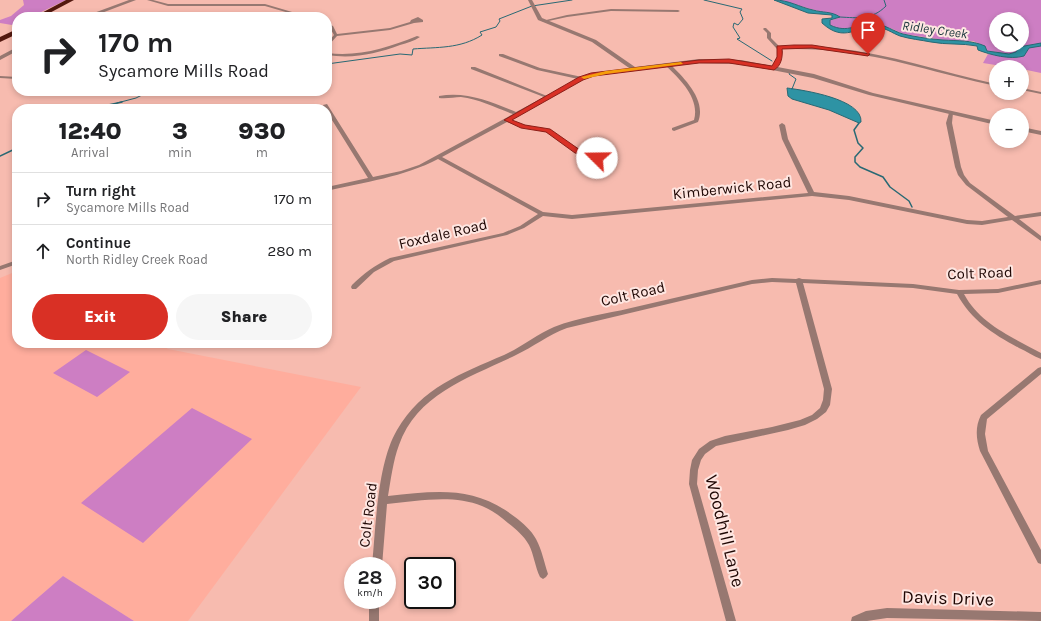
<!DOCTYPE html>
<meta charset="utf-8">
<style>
:root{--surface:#fff;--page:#f6f6f6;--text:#202124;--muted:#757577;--line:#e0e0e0;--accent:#d93025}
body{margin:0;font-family:Karla,sans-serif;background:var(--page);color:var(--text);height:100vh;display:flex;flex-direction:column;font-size:15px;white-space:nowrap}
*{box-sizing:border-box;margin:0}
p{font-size:13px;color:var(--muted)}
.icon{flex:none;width:22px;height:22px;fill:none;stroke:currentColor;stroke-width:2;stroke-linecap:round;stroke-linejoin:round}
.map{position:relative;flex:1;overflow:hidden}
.drawer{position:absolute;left:12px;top:104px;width:320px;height:244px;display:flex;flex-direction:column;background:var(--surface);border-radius:16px;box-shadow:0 2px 6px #0003}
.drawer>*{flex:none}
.hud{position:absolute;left:12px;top:12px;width:320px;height:84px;border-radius:16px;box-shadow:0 2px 6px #0003;background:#fff;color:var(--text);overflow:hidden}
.buttons{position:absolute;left:989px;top:12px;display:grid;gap:8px}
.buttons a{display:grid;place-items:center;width:40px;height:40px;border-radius:50%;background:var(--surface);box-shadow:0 2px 6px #0003;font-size:20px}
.speed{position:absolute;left:344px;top:557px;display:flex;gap:8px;font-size:20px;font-weight:700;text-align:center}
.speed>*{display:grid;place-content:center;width:52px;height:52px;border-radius:50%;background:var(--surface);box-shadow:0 2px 6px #0003;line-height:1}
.speed small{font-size:10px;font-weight:400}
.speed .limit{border:2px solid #111;border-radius:6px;background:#fff;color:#111}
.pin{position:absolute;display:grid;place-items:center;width:34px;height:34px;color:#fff;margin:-41px -17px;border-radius:50% 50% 50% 0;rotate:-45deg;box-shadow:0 0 4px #0007}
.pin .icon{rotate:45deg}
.me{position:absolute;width:44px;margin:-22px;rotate:292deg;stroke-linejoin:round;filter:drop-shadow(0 0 3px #0008)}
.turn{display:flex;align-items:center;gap:14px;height:84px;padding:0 20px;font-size:18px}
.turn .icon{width:52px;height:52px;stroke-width:2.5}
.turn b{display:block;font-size:28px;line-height:34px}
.eta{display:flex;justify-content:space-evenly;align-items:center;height:68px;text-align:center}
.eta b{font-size:24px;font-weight:800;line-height:28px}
.action{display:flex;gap:8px;margin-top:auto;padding:8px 20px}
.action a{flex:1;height:46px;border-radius:24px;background:var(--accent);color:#fff;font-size:16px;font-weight:800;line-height:46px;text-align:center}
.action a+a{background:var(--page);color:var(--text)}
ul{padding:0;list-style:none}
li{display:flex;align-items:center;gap:12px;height:52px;padding:0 20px;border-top:1px solid var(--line)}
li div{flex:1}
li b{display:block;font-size:15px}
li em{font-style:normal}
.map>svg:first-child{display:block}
.built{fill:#ffad9d}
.green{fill:#cd7ec3;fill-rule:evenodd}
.water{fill:#2e93a4;stroke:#296974}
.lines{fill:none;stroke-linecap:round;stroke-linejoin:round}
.stream-far1{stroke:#296974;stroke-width:1}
.stream{stroke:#296974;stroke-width:1.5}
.minor{fill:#977871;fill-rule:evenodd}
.tertiary{fill:#977871;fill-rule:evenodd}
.motorway{fill:#53180f;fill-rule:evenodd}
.route{fill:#d93025;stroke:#8d1f18}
.slow{fill:#f59e0b}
.labels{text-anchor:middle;stroke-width:4;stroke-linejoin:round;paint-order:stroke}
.far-water-label{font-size:13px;font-style:italic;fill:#153339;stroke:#fee6e1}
.street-label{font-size:15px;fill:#1e0603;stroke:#fee6e1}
.near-street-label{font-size:18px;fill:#1e0603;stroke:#fee6e1}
</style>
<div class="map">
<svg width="1041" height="621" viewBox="0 0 1041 621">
<rect width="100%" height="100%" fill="#f7bbaf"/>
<path class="built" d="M17 271V343H158L168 349 361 387 188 621H134L63 576 11 621H0V278Z"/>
<path class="green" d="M23 0H66L31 17H17V23L12 25 0 23V20L11 16 24 5Z
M778 0H1041V73L1022 69V67H1008L983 63 988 54 1009 56 1008 54 987 51 985 46 973 41 944 40 904 34 890 28 873 24 841 30 830 25 829 21 840 17ZM996 19H1022V45H996Z
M86 350 130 372 97 397 53 373Z
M192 408 252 439 143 543 81 503Z
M63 576 134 621H11Z"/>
<path class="water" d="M774 0C789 0 799 7 813 10 823 13 831 11 840 17L830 20V25C848 34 857 23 875 24 886 25 893 31 903 34 916 37 930 39 943 40 958 41 971 40 985 46L987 51 1009 54 1016 52 1019 47 1041 43V46L1029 48 1024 56C1010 60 991 55 978 50L977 46C962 43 946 45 931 42 921 40 910 39 900 36 892 33 886 28 877 27 857 25 845 44 822 23V19L832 18V15L808 13Z
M787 88C803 90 863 99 861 122L859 123 829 110 792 99 788 96Z"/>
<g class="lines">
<path class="stream-far1" d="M704 0 742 9 740 12 743 19 738 25 734 23 733 27 740 38 737 39 772 61
M840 17C858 18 872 20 886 6L884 0
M327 64 400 54 412 55 413 49C437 47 460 49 482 35L480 32 496 27 500 21 499 19 532 6 572 0
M790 72 789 74 796 79 792 89
M117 103 136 98 150 91"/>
<path class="stream" d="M90 109 122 102
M859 123 854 130 858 143 863 148 855 157V162L860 167 883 177 890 187 909 201 912 207
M0 156 17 148"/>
<path class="minor" d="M147 0H153L168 4H265L309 17H303L265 6H168Z
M611 9 678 10 680 11 678 12 611 11 567 17 544 22 542 21 567 15Z
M418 17 423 20V22L414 23 390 30 337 36 327 47V43L334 35 330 28 327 26V23L333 26 337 34 390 28 410 22 411 20Z
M764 28H766L771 33V38L780 47C798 46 817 46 835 48 890 54 942 72 996 84V86C942 75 889 56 834 51 816 49 799 49 782 49L783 52 776 68 772 69V68L779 52 777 49 767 38V33L763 29Z
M417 36 420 37C414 41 407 43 400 45 376 54 353 59 327 55V53C359 57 387 48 417 36Z
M499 54H503L540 68 582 77 587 75 634 68 636 69 634 70 588 77 510 120 525 125 550 130 580 150 597 154 601 152 610 154 615 160C609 164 604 164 597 162L594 157 576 152 546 132 522 127 507 122 442 157 543 212 572 215 808 193 782 139 779 125 782 123 785 125 788 139 814 192 849 196 967 220 982 221 1008 217 966 185 958 175 955 167 946 123 949 113 951 112 953 113 952 123 961 167 964 175 970 183 1015 216 1041 212V216L1019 219 1041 236V241L1012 220 982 225 967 224 849 200 812 196 572 219 543 216 524 228 507 235 394 261 374 272 356 289H352L351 287 352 285C363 274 375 265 390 258L503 233 520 226 538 214 438 159C404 177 364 182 327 191V187L368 178 327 112V109H325L323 105 327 104 373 177 401 171 419 165 513 114C496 108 479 99 461 97 454 97 447 99 439 98V96C467 91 491 102 516 112L544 97 471 69V67H475L547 96 578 79 537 70 499 56ZM602 156H606L609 159 601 160 600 157Z
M666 64H670C684 78 707 100 698 122L674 131 672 130V128L694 120C700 99 681 80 666 66Z
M0 76 17 77V79L0 78Z
M1022 88 1041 92V94L1022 90Z
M17 260V264L0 270V266Z
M772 278 796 279 799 278 802 279 913 284 959 290 998 289 1041 280V284L998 293 964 294C980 324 1012 337 1041 353V359C1033 356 1026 351 1019 348 993 334 971 320 957 294L913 288 803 283 832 389 830 405 826 412 817 419 805 425 788 430 716 446 705 454 701 460 698 470 697 484 736 621H726L689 484 690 470 692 460 699 449 710 441 725 436 772 427 800 420 812 415 820 408 823 400 824 389 796 283 772 282 752 284 567 328C548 335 533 347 516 355 471 377 417 393 399 445 393 461 391 479 388 496 436 491 474 485 515 517 523 523 531 530 536 539 542 550 544 562 548 574L546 577 543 579 540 577C535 567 534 555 529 545 524 536 516 529 508 523 500 516 492 510 482 506 453 494 418 501 387 504L382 566H372C376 526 377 464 397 430 421 388 462 373 504 355 522 347 537 334 554 327 579 317 606 314 631 308 671 299 712 289 752 280Z
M1041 367V374L987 419 985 434 988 451 1041 550V564L1038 563 980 451C976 438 975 427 981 415L1038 368Z
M369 600H379V621H369Z
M887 608 1041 612V621L887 618 867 621H851L852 617 866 611Z"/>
<path class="tertiary" d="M129 0H136L91 17H83Z
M528 0H532L542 18 596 40 635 67 699 59 741 60 814 74 873 93 996 121V125L869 95 813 78 741 64 699 63 632 70 592 42 538 20Z
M17 47V51L0 60V56Z
M1022 127 1041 131V135L1022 131Z"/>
<path class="motorway" d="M66 0H74L42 17H34Z
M17 29V34L0 42V37Z"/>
</g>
<path class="route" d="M794 45H812L870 54 868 56 812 48 782 49C783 57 781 66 774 70L729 63H699L594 76 583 80 512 120 525 125 550 129 580 150 600 155V158L597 161 594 157 575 153 546 132 521 128 504 120 579 77 591 73 699 60 729 59 772 66 777 57V46Z"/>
<path class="slow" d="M681 62 683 64 606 74 584 79 581 77 606 71Z"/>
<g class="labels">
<g class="far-water-label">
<text transform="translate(935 29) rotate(8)" y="5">Ridley Creek</text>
</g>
<g class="street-label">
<text transform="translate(732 188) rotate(-6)" y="5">Kimberwick Road</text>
<text transform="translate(443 234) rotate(-13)" y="5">Foxdale Road</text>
<text transform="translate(980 273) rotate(-2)" y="5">Colt Road</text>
<text transform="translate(633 294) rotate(-13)" y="5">Colt Road</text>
<text transform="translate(368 515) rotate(-83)" y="5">Colt Road</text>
</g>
<g class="near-street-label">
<text transform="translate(725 531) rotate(76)" y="6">Woodhill Lane</text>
<text transform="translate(948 598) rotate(2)" y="6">Davis Drive</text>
</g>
</g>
</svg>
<div class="buttons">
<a><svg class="icon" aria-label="search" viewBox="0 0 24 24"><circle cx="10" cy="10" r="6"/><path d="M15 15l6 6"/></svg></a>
<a>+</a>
<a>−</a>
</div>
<div class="speed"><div>28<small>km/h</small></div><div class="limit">30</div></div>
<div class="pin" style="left:868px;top:54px;background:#d93025"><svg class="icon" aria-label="arrive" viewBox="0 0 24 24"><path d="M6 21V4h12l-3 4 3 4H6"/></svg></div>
<svg class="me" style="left:597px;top:158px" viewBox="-20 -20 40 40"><circle r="19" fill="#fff"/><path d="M0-13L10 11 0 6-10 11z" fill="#d93025"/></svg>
<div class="hud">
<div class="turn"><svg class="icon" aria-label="right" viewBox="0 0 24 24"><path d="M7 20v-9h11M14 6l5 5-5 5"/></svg><div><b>170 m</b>Sycamore Mills Road</div></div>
</div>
<section class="drawer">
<div class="eta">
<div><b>12:40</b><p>Arrival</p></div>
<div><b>3</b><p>min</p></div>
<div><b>930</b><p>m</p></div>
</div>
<ul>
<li><svg class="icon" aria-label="right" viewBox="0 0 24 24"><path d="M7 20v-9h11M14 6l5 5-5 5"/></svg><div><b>Turn right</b><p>Sycamore Mills Road</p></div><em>170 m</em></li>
<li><svg class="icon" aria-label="ahead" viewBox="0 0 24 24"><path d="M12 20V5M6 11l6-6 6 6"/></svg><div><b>Continue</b><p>North Ridley Creek Road</p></div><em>280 m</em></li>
</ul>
<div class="action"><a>Exit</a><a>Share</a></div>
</section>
</div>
